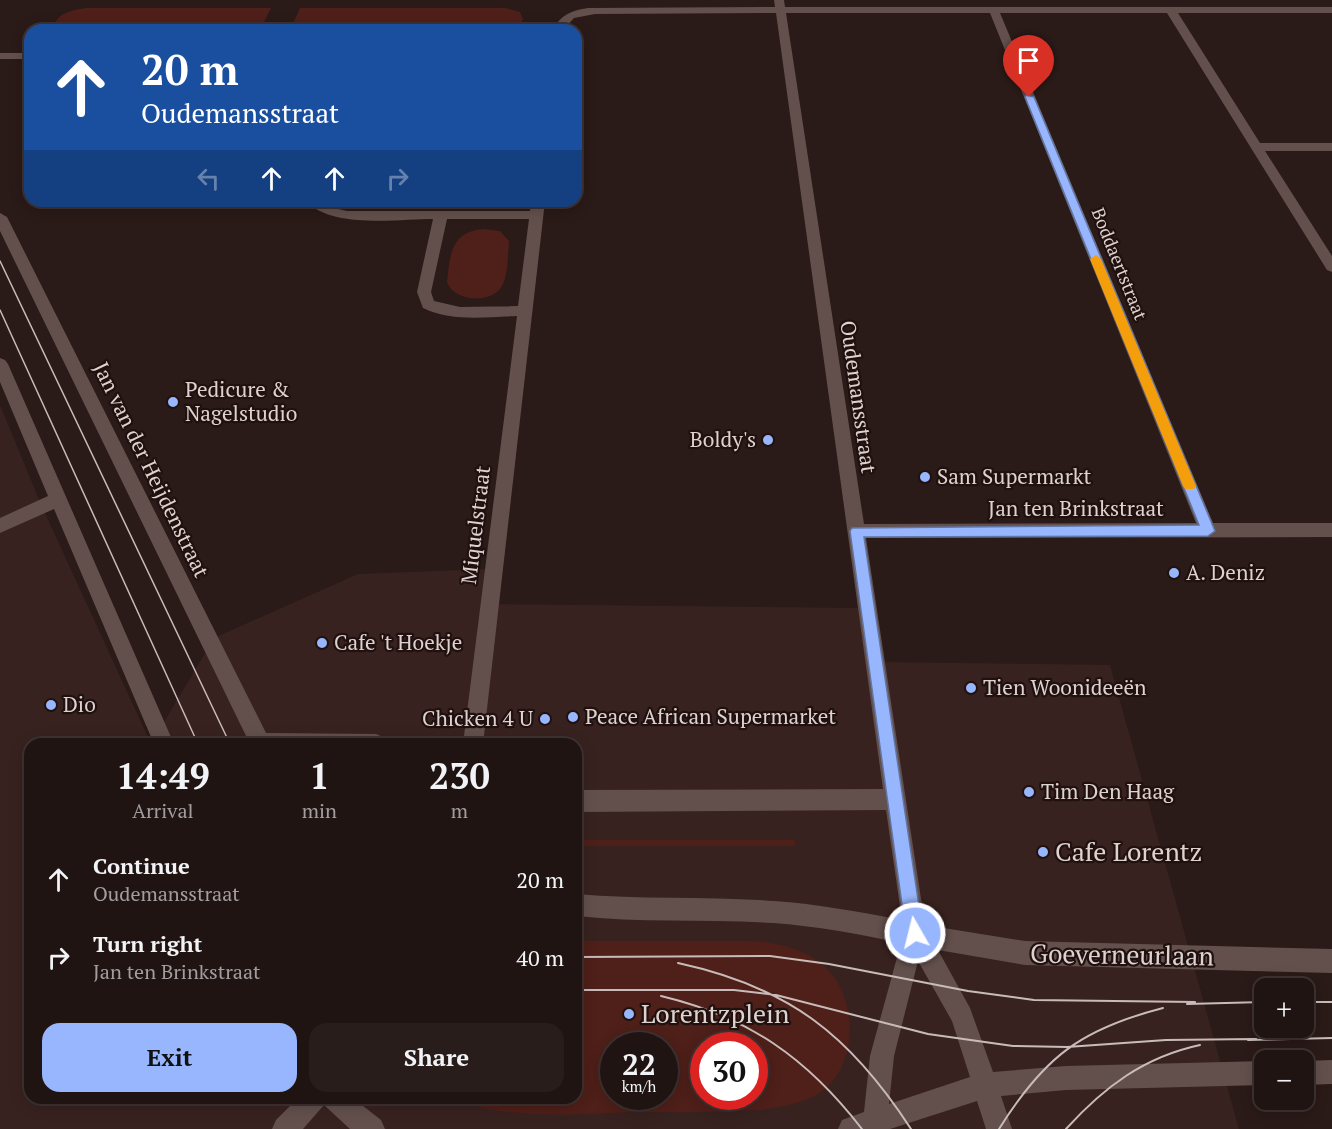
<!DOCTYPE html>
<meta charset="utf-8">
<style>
:root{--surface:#201412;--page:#281d1b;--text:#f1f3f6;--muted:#a29e9f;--line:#3d3332;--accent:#97b6fd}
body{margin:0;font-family:"PT Serif",serif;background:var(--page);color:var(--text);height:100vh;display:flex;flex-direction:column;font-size:22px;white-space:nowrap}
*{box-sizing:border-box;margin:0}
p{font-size:20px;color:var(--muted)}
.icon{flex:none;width:33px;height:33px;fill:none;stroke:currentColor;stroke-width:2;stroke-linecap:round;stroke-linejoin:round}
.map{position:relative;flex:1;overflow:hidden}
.side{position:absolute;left:24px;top:738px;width:558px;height:366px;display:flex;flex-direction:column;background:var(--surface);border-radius:18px;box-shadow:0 3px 15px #0003,0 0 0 2px var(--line)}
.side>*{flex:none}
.banner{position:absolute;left:24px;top:24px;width:558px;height:183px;border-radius:18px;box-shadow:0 3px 15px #0003,0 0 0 2px var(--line);background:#1a4fa0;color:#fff;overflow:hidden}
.controls{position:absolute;left:1254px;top:978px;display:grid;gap:12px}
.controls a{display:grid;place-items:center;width:60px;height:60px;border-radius:12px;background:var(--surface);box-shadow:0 3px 15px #0003,0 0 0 2px var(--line);font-size:30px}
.speed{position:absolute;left:600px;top:1032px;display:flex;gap:12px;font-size:30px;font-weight:700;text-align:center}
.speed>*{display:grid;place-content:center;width:78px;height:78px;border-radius:50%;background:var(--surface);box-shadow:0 3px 15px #0003,0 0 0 2px var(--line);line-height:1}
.speed small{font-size:15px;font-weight:400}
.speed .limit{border:9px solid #d22;background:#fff;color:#111}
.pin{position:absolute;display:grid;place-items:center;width:51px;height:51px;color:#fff;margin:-62px -26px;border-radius:50% 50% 50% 0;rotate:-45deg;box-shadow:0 0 6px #0007}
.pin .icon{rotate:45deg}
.me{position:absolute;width:66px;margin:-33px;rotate:352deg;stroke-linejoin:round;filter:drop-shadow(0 0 4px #0008)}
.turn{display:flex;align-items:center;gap:21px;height:126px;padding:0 18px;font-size:27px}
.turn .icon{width:78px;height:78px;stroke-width:2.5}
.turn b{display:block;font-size:42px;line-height:51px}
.lanes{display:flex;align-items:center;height:57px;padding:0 18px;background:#0003;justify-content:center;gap:30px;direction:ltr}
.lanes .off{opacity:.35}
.eta{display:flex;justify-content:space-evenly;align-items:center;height:102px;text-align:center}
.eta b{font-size:36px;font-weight:600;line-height:42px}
.action{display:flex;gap:12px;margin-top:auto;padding:12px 18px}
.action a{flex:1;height:69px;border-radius:18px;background:var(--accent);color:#111;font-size:24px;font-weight:600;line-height:69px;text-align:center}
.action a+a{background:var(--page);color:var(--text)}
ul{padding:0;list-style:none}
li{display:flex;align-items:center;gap:18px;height:78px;padding:0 18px}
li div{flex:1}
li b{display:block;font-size:22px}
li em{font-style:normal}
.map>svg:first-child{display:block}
.built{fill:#38221f;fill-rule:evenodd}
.green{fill:#4f1f19;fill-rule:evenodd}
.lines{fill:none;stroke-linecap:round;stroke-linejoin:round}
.minor{fill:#63504d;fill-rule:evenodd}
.tram-far1{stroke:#c8bcba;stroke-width:1.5}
.tram{stroke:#c8bcba;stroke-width:2}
.route{fill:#97b6fd;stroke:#6276a4;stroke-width:1.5}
.slow{fill:#f59e0b}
.poi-dot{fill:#97b6fd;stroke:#20110f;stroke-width:2}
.labels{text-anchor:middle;stroke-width:4.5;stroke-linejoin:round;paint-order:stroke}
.far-street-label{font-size:18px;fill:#ddd2d0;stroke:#20110f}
.poi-label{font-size:21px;fill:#ddd2d0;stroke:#20110f;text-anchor:start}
.street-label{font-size:21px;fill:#ddd2d0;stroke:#20110f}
.near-poi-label{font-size:26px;fill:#ddd2d0;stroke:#20110f;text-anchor:start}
.near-street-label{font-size:26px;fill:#ddd2d0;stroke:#20110f}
</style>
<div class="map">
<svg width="1332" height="1129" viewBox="0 0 1332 1129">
<rect width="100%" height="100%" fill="#2a1a18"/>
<path class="built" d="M0 405 40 502 151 744 214 638 358 574 488 569 490 604 864 608 873 662 1110 665 1239 1129H0ZM30 744H576V1098H30ZM614 1046H664V1096H614ZM704 1046H754V1096H704Z"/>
<path class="green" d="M86 8H271L260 30H57L54 27C56 13 73 10 86 8Z
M300 8H505L520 12 523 19 521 25 512 30H290Z
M483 229 500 231 509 241C508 254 508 273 503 284 494 305 453 302 447 282 450 254 451 232 483 229Z
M576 840H795V846H576Z
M576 941H748C775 942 805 948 825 967 857 996 859 1060 825 1089 809 1103 780 1107 760 1110 719 1113 678 1112 636 1112 593 1113 495 1122 460 1098H576ZM614 1046H664V1096H614ZM704 1046H754V1096H704Z"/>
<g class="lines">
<path class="minor" d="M774 0H784L785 7H1332V13H1178L1260 143H1332V151H1265L1332 256V272L1327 270 1167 13H1000L1213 523H1332V537L866 538 925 925 1025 941 1332 949V973L1025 965 938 950 970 1008 993 1072 1066 1066 1264 1061V1085L1066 1090 1001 1096 1012 1129H986L977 1101 890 1129H838L842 1120 864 1112 870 1056 901 943C859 934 816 926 773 923 708 919 642 923 576 916V894C642 900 708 896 774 901 817 904 860 912 902 920L886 810 576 812V790L883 789 776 13 595 14 574 18 563 30H553C560 15 572 10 588 8L775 7ZM786 13H990L1196 523 864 524ZM918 961 952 1021 970 1077 889 1104 894 1056Z
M0 53H30V59H0Z
M307 201H323L334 208 347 211H530L531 201H545L483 744H463L517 316C485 317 452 322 423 308L417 292 433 219C400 219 330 229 307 201ZM447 219H529L518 306 460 307 434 301 431 292Z
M0 213 7 217 266 733 376 734 383 737 386 744H250L0 231Z
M0 358 5 360 8 364 174 744H154L54 509 0 533V518L48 496 0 382Z
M1332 1060V1084L1304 1085V1061Z
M298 1098H353L381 1120 385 1129H350L324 1105 303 1129H272L276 1120Z"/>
<path class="tram-far1" d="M0 261 230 744
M0 310 198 744"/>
<path class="tram" d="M576 957 770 956 829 964 968 991 1034 1000 1195 1002
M678 963C789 987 850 1035 911 1129
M576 990H734L776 995 928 1034 1013 1046 1067 1047 1166 1040 1256 1039
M661 996C749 1017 807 1058 862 1129
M1304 1002H1332
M1187 1004 1264 1002
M1248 1040 1332 1038
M999 1129C1044 1057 1081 1029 1163 1008
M1066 1129C1104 1087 1144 1057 1200 1045"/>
</g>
<path class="route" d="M1026 95 1034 97 1215 531 1208 536 864 537 923 933 921 939 915 942 909 939 906 933 850 531 852 528 1199 525 1025 97Z"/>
<path class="slow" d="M1096 255 1101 259 1196 486 1194 489H1185L1183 486 1090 259Z"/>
<g class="poi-dot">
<circle cx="173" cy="402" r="6"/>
<circle cx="768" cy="440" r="6"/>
<circle cx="925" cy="477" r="6"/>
<circle cx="1174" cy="573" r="6"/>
<circle cx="322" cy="643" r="6"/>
<circle cx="971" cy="688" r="6"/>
<circle cx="51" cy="705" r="6"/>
<circle cx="573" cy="717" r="6"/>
<circle cx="545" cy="719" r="6"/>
<circle cx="1029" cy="792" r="6"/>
<circle cx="1043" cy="852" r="6"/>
<circle cx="629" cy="1014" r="6"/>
</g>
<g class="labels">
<g class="far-street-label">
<text transform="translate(1119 264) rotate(68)" y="6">Boddaertstraat</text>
</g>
<g class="poi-label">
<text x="185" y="397">Pedicure &amp;<tspan x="185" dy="24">Nagelstudio</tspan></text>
<text x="756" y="447" text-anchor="end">Boldy's</text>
<text x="937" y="484">Sam Supermarkt</text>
<text x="1186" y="580">A. Deniz</text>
<text x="334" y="650">Cafe 't Hoekje</text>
<text x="983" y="695">Tien Woonideeën</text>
<text x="63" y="712">Dio</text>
<text x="585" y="724">Peace African Supermarket</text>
<text x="533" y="726" text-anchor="end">Chicken 4 U</text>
<text x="1041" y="799">Tim Den Haag</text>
</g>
<g class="street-label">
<text transform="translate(858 397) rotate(82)" y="7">Oudemansstraat</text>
<text transform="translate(151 470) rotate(64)" y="7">Jan van der Heijdenstraat</text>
<text x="1076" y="516">Jan ten Brinkstraat</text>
<text transform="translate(476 525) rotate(-83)" y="7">Miquelstraat</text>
</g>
<g class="near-poi-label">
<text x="1055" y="861">Cafe Lorentz</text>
<text x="641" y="1023">Lorentzplein</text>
</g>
<g class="near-street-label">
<text transform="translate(1122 955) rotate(1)" y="9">Goeverneurlaan</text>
</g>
</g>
</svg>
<div class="controls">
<a>+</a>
<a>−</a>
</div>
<div class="speed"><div>22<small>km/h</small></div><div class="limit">30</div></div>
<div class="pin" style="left:1029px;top:97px;background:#d93025"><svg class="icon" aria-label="arrive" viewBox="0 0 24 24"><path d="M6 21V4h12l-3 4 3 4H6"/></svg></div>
<svg class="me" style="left:915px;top:933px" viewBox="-20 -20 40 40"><circle r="17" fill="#97b6fd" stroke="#fff" stroke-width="3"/><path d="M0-11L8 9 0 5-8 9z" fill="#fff"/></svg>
<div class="banner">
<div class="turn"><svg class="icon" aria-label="ahead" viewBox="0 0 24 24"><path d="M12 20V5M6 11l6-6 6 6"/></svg><div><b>20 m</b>Oudemansstraat</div></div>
<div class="lanes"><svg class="icon off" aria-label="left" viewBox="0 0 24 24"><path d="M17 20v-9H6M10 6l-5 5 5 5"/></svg><svg class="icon" aria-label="ahead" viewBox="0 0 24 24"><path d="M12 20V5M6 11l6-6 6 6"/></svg><svg class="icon" aria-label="ahead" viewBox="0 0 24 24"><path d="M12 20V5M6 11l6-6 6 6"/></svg><svg class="icon off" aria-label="right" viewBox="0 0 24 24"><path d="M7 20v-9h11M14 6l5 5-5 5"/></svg></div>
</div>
<section class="side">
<div class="eta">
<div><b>14:49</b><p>Arrival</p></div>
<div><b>1</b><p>min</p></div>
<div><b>230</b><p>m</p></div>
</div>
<ul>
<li><svg class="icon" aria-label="ahead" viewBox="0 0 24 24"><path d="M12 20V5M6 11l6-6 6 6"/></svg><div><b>Continue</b><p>Oudemansstraat</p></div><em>20 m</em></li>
<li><svg class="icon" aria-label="right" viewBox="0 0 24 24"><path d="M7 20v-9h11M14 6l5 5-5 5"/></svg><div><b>Turn right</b><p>Jan ten Brinkstraat</p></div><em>40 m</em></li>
</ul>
<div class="action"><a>Exit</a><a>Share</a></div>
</section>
</div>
